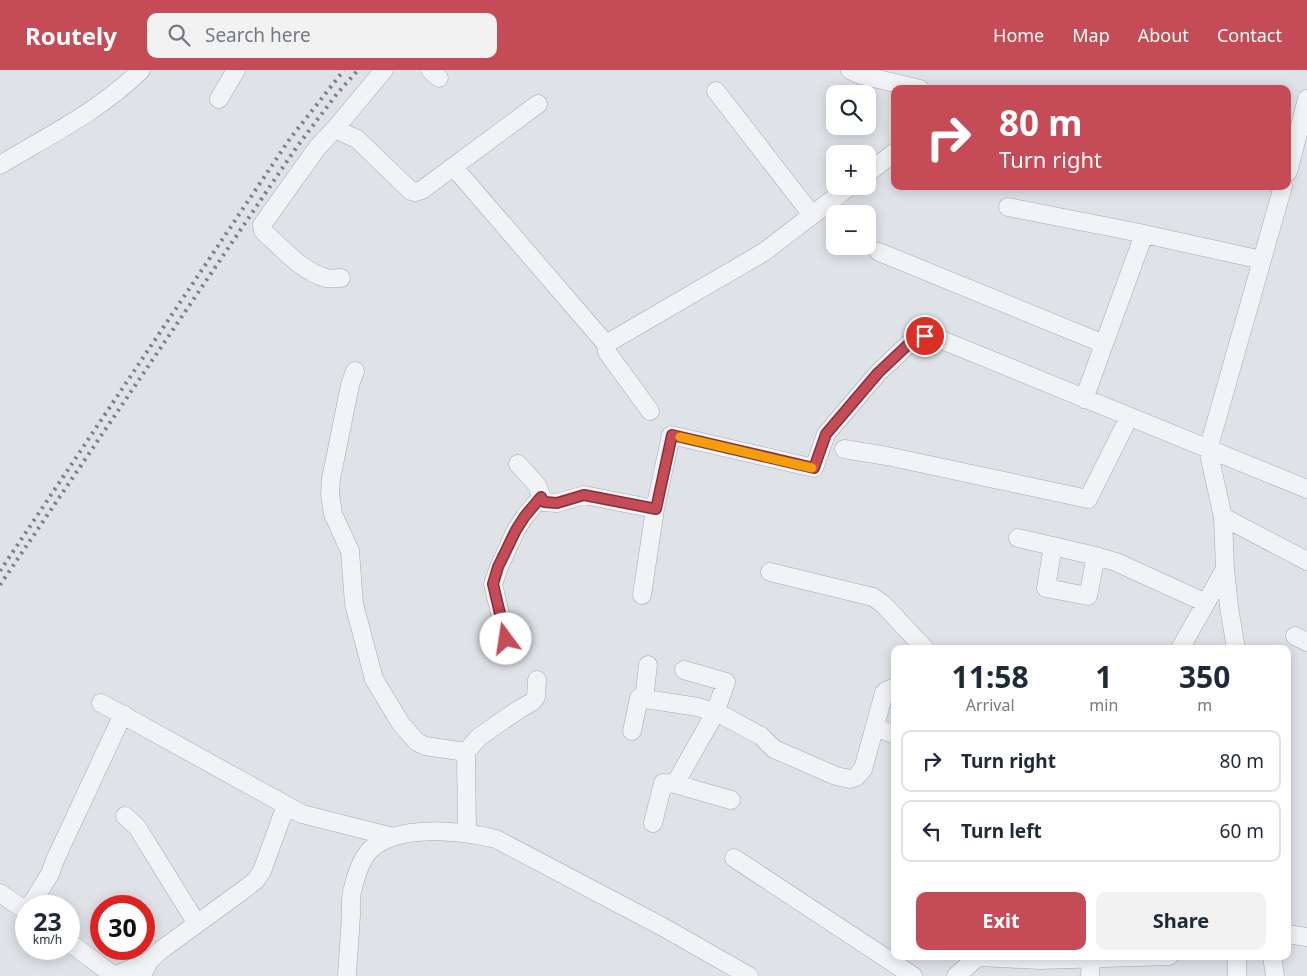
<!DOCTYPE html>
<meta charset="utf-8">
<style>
:root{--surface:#fff;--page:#f2f2f3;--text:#1f2937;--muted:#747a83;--line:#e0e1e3;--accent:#c54b57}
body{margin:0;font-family:"Noto Sans",sans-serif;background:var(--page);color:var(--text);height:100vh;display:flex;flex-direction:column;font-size:19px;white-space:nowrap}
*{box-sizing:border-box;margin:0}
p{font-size:16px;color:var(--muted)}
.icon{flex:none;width:28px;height:28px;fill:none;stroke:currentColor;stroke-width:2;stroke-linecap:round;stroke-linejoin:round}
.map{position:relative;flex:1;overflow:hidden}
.drawer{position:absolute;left:891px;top:575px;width:400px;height:315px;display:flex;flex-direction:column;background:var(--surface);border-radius:10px;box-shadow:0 2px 12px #0003}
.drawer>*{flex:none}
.hud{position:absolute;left:891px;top:15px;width:400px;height:105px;border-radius:10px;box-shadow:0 2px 12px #0003;background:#c54b57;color:#fff;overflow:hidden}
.tools{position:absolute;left:826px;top:15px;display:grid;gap:10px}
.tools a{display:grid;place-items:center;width:50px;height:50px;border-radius:10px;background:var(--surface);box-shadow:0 2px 12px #0003;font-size:25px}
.speed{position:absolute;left:15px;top:825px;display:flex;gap:10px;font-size:25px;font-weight:700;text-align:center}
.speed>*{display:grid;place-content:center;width:65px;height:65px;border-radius:50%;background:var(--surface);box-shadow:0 2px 12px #0003;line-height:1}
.speed small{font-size:12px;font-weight:400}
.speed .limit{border:8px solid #d22;background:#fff;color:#111}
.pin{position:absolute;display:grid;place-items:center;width:42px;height:42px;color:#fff;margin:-21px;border:2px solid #fff;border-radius:50%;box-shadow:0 1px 5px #0007}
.me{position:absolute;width:55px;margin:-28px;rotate:346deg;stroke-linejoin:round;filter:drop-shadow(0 0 4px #0008)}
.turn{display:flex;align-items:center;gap:18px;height:105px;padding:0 25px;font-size:22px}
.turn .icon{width:65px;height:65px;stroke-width:2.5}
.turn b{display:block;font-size:35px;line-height:42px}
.eta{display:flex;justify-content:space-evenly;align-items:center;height:85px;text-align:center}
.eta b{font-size:30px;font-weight:700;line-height:35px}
.action{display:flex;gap:10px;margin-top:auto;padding:10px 25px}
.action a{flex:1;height:58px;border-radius:10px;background:var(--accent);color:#fff;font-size:20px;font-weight:700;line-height:58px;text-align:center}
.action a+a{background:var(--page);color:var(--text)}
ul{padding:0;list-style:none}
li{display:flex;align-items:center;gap:15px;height:62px;margin:0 10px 8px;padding:0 15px;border:2px solid var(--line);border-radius:10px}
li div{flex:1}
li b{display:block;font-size:19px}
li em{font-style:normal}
header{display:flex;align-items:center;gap:30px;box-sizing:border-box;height:70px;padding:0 25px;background:var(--accent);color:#fff}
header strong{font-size:24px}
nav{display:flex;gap:28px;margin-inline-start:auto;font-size:18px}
.search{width:350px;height:45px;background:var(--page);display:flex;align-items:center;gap:12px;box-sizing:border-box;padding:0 18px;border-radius:10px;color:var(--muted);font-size:19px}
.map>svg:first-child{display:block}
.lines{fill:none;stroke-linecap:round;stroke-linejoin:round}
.minor-casing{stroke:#a5a9b1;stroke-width:19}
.minor{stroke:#f1f3f6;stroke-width:18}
.rail{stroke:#798190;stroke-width:4;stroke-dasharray:2.5 5;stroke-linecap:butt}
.route-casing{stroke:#803139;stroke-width:12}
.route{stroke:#c54b57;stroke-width:9}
.slow{stroke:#f59e0b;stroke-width:9}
</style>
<header>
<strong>Routely</strong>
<div class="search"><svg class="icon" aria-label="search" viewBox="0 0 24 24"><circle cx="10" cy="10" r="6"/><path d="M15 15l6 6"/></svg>Search here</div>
<nav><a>Home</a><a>Map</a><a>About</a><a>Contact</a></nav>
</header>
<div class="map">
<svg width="1307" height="906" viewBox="0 0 1307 906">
<rect width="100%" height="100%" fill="#dfe2e7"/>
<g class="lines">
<defs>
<path id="minor" d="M430 0 439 8
M850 0 861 5 920 19
M716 21 812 145
M219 29 236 0
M335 59 357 69 411 121 415 122 422 120 538 34
M0 95C48 66 101 40 141 0
M458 102 606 274 607 282 650 341
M1288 102 1307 29
M868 103 895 82
M1008 137 1135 162 1262 190
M879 182 1104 274
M341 208C336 208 330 209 326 208 301 201 281 177 263 161L262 155 317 78 333 61 384 0
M606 274 764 182 850 116
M355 301 350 315 331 409 330 424 333 444 350 481 354 534 374 609 401 654 417 672 425 676 466 682
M1084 329 1144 164
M844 379 887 386 1088 429 1129 347
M518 394 537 415 544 432 557 433 584 425 655 439
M1223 447 1307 491
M1018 468 1096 486 1116 492 1206 533
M1053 476 1046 518 1088 526 1096 486
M1225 499 1229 537 1236 579
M770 502 873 527 883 534 925 579
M642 525 655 439 671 365 814 398 826 364 878 303 914 269 925 266 937 268 1307 419
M1295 566 1307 572
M506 569 493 514 499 497 516 460 525 446 541 427
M1180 579 1225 499 1223 447 1208 380 1283 116
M644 629 648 595
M101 633 302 744 393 767
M875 657 895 665
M632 661 639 628 698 637 724 646 761 666 774 679 836 706 850 709 856 707 863 699 884 623 886 621 895 617
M675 714 715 643 726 612 684 600
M125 746 137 757 197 854
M653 753 663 713 675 714 731 730
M467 763 466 682 479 667 518 640 532 632 536 627 537 610
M734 788 913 906
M0 823 26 841
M30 836 50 804 55 790 123 644
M1288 864 1307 867
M69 872 114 906
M1272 886 1275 906
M978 887 1040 890 1169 886
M114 906 149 891
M142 906 149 891 161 880 242 821 256 810 262 801 286 735
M347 906C348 886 350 865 351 845 351 836 350 826 353 818 356 806 361 789 370 780 399 753 461 761 496 769L663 857 749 906
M956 906 979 886
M1090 906 1091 889
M1237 906V886"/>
</defs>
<use href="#minor" class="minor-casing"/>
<use href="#minor" class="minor"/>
<path class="rail" d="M0 501 289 70 344 0
M0 515 296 78 336 25 358 0"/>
</g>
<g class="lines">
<defs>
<path id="route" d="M506 569 493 514 498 497 516 460 525 446 541 427 544 432 557 433 584 425 656 439 672 365 814 398 826 364 878 303 914 269 925 266"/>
</defs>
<use href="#route" class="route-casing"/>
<use href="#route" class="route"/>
<path class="slow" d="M680 367 812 398"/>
</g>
</svg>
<div class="tools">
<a><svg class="icon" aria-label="search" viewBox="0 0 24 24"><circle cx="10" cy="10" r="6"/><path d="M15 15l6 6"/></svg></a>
<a>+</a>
<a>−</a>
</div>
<div class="speed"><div>23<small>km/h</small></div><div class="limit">30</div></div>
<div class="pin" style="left:925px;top:266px;background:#d93025"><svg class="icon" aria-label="arrive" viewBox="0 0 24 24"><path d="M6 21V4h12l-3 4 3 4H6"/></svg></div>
<svg class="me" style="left:506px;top:569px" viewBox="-20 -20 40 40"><circle r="19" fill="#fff"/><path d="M0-13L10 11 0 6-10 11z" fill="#c54b57"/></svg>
<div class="hud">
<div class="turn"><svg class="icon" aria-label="right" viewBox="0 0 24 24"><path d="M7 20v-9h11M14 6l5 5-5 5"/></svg><div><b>80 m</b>Turn right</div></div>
</div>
<section class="drawer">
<div class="eta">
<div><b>11:58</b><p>Arrival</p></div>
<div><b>1</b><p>min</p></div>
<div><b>350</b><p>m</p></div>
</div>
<ul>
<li><svg class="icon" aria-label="right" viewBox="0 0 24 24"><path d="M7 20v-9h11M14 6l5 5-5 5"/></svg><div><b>Turn right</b></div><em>80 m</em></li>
<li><svg class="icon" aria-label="left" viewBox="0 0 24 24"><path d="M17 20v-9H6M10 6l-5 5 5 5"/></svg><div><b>Turn left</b></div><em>60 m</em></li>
</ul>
<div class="action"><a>Exit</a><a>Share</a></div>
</section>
</div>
